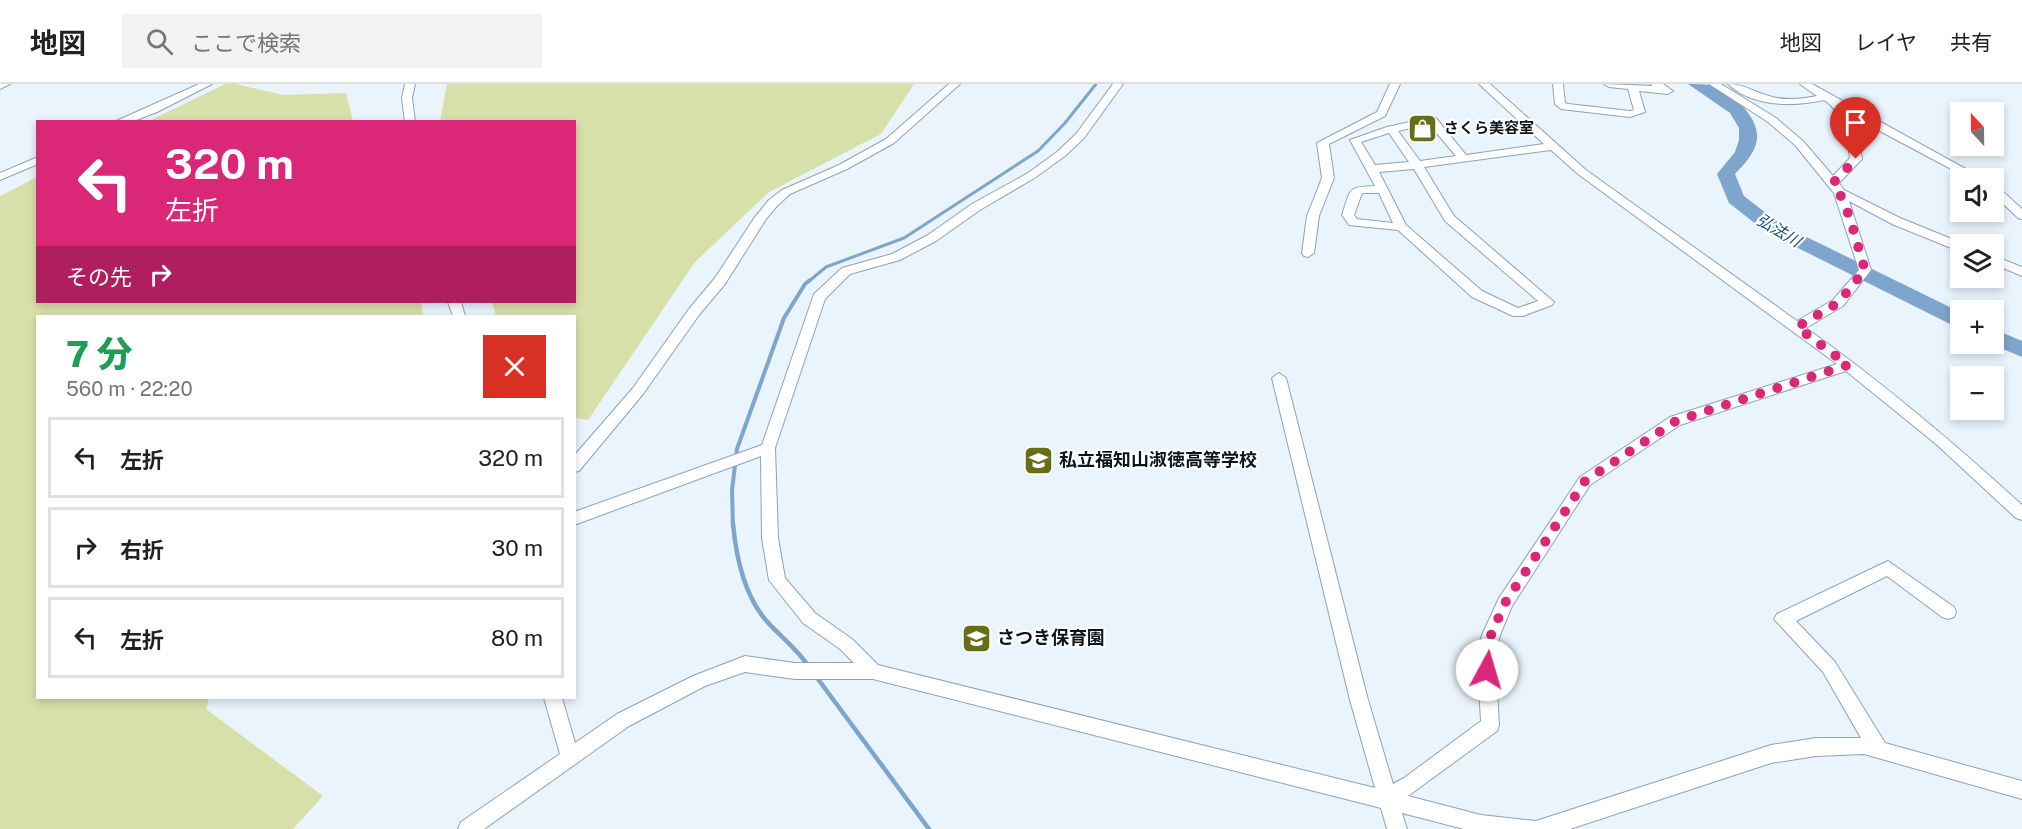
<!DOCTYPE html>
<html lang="ja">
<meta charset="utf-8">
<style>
:root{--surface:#fff;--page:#f2f2f2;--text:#222;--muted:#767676;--line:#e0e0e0}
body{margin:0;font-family:"Public Sans","Noto Sans JP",sans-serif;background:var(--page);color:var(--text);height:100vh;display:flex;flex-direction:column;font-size:22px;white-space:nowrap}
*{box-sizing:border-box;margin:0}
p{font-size:20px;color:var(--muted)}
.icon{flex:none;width:33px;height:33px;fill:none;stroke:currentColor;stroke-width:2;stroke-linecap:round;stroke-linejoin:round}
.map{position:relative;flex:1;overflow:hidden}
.drawer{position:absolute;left:36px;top:231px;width:540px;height:384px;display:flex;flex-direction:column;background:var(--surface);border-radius:0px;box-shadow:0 3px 9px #0003}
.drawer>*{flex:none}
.banner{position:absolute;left:36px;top:36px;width:540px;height:183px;border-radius:0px;box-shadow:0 3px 9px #0003;background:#db2777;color:#fff;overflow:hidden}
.needle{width:39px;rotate:338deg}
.buttons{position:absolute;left:1950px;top:18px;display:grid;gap:12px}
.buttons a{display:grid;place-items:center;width:54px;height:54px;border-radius:0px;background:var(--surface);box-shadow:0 3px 9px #0003;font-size:30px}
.pin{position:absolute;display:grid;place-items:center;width:51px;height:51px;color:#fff;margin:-62px -26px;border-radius:50% 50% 50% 0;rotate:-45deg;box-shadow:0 0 6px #0007}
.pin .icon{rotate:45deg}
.me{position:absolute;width:66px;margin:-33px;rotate:6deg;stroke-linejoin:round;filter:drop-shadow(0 0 4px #0008)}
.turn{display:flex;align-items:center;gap:21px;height:126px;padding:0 30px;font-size:27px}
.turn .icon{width:78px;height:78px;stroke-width:2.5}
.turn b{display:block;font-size:42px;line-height:51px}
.then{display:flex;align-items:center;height:57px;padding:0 30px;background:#0003;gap:12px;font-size:22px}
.round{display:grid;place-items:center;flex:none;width:63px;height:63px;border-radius:0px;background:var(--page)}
.overview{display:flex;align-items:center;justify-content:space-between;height:102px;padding:0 30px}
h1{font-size:36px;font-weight:800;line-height:45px;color:#1e9e55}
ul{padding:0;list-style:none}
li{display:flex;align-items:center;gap:18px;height:81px;margin:0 12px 9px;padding:0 18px;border:3px solid var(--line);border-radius:0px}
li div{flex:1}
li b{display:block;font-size:22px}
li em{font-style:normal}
header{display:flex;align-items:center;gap:36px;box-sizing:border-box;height:84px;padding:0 30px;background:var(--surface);border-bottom:2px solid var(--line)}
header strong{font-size:28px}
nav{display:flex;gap:33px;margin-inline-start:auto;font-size:21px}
.search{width:420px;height:54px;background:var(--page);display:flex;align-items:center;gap:15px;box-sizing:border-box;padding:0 21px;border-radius:0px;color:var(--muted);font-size:22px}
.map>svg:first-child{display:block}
.green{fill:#d8e0aa}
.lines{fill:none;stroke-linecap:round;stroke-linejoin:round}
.stream-far2{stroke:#7ea6cd;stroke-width:3}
.stream-far1{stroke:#7ea6cd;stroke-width:4}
.stream{stroke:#7ea6cd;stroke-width:4.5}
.river{fill:#7ea6cd;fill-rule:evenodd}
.minor-casing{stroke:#8ca3b9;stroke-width:2}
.minor{fill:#fff;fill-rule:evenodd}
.route{stroke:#db2777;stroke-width:10;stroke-dasharray:0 18}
.labels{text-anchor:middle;stroke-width:4.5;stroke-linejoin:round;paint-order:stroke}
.far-poi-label{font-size:15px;font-weight:bold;fill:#0c141c;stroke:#fff;text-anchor:start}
.far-water-label{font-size:16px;font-style:italic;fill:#195487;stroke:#fff}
.poi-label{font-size:18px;font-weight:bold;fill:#0c141c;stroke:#fff;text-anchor:start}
</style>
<header>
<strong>地図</strong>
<div class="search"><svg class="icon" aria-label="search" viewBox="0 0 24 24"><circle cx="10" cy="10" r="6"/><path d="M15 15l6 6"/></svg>ここで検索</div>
<nav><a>地図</a><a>レイヤ</a><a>共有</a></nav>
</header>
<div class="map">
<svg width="2022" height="745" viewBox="0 0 2022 745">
<rect width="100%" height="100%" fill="#eaf4fd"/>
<path class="green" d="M225 0H236L283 11 346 9 353 37H149Z
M447 0H914L881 50 769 108 695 178 588 336 575 334 574 232H496L492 218H574V38L440 37Z
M37 93 38 218H421L423 232H38V614H209L206 625 323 712 293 745H0V112Z"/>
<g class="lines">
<path class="stream-far2" d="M808 198 826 183 904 154 1038 67 1065 39 1096 0"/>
<path class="stream-far1" d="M733 442 732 406 737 365 784 234 805 200 810 196"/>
<path class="stream" d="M733 440C736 472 744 509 764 534 779 552 795 562 809 583
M815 591 929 745"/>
<path class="river" d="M1688 0C1695 0 1704 0 1711 1 1731 9 1759 31 1757 55 1755 70 1744 80 1735 90L1744 112 1780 140 1960 228V243L1952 241 1766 148 1729 119 1717 90 1735 68 1739 56V44L1730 29Z
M1994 245 2022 257V273L1991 260H1994Z"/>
<defs>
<path id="minor" d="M0 0H10L0 5Z
M199 0H212L157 28 131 38H114Z
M405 0H415L412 14 415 38H405L402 14Z
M949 0H960L894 59 847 85 790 110 777 122 766 135 725 200 699 231 643 310 579 387 574 388V372L633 304 689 225 715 194 755 133 769 116 782 106 839 81 886 55Z
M1113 0H1123L1084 54 1065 72 1036 93 980 126 936 157 900 176 850 190 825 215 775 364 778 454 785 494 815 529 852 555 878 581 1375 704 1350 616 1272 294 1279 289 1286 294 1368 616 1393 700 1404 694 1481 637 1477 571 1482 551 1499 514 1580 393 1670 333 1837 280 1578 90 1551 66 1424 83 1454 132 1554 218 1552 221 1523 232H1513L1472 213 1398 146 1349 141 1342 131C1351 105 1346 103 1375 102L1350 56 1387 43 1432 33 1436 34 1466 71 1544 60 1479 0H1490L1586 86 1797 237 1833 216 1859 186 1834 109 1795 61 1768 38 1709 0H1721L1776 34 1803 57 1833 92 1850 74C1847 53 1844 29 1824 16 1792 23 1753 23 1728 0 1744 0 1754 8 1769 12 1784 17 1801 15 1817 12L1800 0H1812L1982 94H1968L1848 30 1857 47 1862 75 1839 99 1844 106 1900 134 1964 160H1960V167L1956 166 1892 140 1849 117 1871 186 1843 222 1806 244C1882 298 1953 358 2022 421V436L2016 434 1936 360 1846 287 1680 341 1590 401 1512 522 1500 551 1495 571 1499 641 1497 647 1408 712 1481 731 1536 737 1771 661 1816 654H1861L1823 588 1774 535 1777 530 1888 477 1954 523 1956 528 1954 533 1948 535 1942 533 1887 492 1796 537 1835 578 1885 659 2022 697V715L1864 670 1816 672 1771 679 1570 745H1464L1402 729 1407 745H1387L1381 724 873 595H795L745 588 705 602 629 642 484 745H458L461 738 560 670 544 614H562L575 659 617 630 693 592 745 572 795 579H854L840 565 803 539 769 496 762 454 761 372 574 441V428L762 361 814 210 842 184 892 170 928 151 972 120 1028 89 1057 68 1076 50ZM1429 40 1456 72 1420 77 1398 47ZM1389 49 1409 78 1375 81 1361 58ZM1414 85 1445 137 1538 217 1518 224 1482 207 1406 141 1379 88ZM1362 109H1379L1393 139 1357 135 1354 131Z
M1390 0H1400L1385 32 1329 60 1334 94 1319 132 1314 169 1308 173 1304 172 1302 169 1307 132 1322 94 1317 59 1377 28Z
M1553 0H1563L1565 19 1568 20 1630 27 1634 26 1628 5 1609 3 1604 0 1652 2 1651 0H1663L1673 7 1668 10 1639 7 1645 28 1630 33 1561 25 1555 20Z
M38 73V80L0 96V89Z
M1994 102 1998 103 2022 125V135L2018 134 1994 111Z
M1994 172 2022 183V192L1994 180Z
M448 218H461L465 232H453Z"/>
</defs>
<use href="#minor" class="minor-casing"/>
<use href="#minor" class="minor"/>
</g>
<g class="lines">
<path class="route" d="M1487 586 1486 571 1491 551 1505 519 1585 397 1676 337 1848 281 1797 243 1838 219 1865 186C1857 161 1848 118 1833 99L1856 75"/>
</g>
<defs>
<symbol id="shop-square" viewBox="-11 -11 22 22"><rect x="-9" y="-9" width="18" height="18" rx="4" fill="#676f16" stroke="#fff"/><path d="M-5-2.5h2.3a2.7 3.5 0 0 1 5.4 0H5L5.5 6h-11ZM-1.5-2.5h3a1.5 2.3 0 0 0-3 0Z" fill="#fff"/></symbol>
<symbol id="school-square" viewBox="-11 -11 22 22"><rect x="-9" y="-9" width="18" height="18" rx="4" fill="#676f16" stroke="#fff"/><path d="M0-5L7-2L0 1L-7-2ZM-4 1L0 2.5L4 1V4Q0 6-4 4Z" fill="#fff"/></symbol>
</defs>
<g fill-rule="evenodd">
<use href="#shop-square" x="1406" y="28" width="33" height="33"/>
<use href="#school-square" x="1022" y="360" width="33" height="33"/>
<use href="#school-square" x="960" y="538" width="33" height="33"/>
</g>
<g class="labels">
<g class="far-poi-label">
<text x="1444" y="49">さくら美容室</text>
</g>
<g class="far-water-label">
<text transform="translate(1779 146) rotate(31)" y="6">弘法川</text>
</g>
<g class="poi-label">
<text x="1059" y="382">私立福知山淑徳高等学校</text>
<text x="997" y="560">さつき保育園</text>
</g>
</g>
</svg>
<div class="buttons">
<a><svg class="needle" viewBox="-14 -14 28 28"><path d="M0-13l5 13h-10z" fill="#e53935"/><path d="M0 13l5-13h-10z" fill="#767676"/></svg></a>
<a><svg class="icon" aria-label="sound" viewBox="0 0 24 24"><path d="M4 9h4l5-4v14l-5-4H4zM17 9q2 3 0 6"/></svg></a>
<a><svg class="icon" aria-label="layers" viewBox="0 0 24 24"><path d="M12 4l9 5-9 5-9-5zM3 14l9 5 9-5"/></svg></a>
<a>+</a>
<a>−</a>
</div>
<div class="pin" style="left:1856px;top:75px;background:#d93025"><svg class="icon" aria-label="arrive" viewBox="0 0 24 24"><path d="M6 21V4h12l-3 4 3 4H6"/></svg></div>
<svg class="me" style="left:1487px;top:586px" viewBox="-20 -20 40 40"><circle r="19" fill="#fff"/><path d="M0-13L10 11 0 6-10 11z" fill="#db2777"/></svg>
<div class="banner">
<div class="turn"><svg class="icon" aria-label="left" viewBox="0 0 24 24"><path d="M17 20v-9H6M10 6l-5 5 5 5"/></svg><div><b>320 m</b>左折</div></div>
<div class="then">その先<svg class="icon" aria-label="right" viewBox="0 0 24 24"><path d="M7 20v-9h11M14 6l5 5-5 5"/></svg></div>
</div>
<section class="drawer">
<div class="overview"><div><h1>7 分</h1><p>560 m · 22:20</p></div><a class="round" style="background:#d93025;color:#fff"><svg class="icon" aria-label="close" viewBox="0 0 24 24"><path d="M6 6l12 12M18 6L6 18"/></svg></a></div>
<ul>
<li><svg class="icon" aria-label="left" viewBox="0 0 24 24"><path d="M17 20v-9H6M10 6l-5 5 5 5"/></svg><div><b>左折</b></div><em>320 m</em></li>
<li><svg class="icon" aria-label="right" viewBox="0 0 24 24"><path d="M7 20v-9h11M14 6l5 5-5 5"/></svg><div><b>右折</b></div><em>30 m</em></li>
<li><svg class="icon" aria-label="left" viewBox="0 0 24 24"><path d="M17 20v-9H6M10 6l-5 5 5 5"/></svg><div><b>左折</b></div><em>80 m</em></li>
</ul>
</section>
</div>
